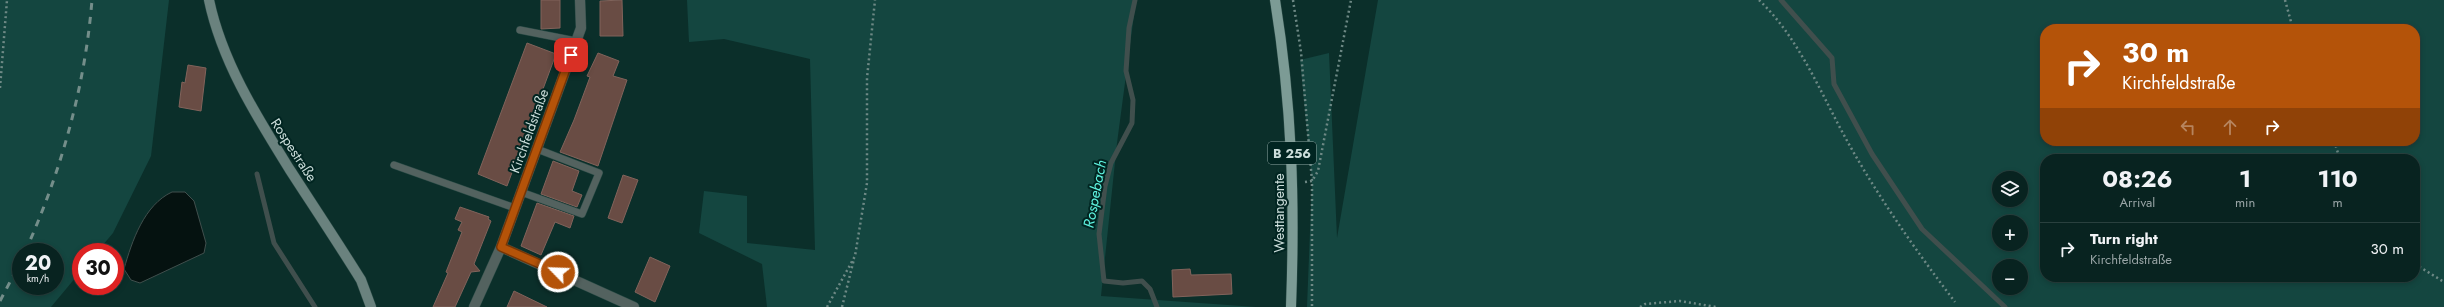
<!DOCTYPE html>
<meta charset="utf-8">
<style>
:root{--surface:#082320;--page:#162f2d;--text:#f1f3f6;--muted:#98a4a5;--line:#29403e}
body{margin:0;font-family:Jost,sans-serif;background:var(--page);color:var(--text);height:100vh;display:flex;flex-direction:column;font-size:15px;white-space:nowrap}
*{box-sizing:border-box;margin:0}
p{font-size:13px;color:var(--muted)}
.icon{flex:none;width:22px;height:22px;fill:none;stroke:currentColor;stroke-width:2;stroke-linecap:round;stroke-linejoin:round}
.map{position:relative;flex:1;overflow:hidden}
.sheet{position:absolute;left:2040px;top:154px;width:380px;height:128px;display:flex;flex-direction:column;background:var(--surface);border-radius:16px;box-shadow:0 2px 6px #0003,0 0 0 1px var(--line)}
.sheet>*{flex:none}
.hud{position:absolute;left:2040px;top:24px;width:380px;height:122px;border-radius:16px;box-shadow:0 2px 6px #0003,0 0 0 1px var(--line);background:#b45309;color:#fff;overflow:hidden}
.tools{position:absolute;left:1992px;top:171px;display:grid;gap:8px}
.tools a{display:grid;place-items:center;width:36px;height:36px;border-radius:50%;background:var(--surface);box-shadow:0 2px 6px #0003,0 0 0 1px var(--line);font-size:20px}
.speed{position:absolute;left:12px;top:243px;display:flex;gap:8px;font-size:20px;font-weight:700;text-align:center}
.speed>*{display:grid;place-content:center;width:52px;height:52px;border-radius:50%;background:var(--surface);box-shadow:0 2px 6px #0003,0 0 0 1px var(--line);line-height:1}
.speed small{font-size:10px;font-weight:400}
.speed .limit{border:6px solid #d22;background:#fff;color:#111}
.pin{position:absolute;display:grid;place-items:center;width:34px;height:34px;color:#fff;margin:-17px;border-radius:8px;box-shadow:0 2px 6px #0006}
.me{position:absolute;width:44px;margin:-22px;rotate:294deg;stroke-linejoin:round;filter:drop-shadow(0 0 3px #0008)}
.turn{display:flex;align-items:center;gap:14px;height:84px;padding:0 16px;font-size:18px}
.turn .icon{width:52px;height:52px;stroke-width:2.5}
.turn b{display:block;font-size:28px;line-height:34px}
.lanes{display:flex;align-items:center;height:38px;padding:0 16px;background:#0003;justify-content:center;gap:20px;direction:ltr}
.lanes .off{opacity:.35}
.eta{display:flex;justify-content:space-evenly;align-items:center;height:68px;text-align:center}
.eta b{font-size:24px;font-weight:700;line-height:28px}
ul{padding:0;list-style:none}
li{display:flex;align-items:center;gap:12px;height:52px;padding:0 16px;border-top:1px solid var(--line)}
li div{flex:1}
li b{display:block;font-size:15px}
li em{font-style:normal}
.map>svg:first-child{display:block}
.green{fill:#144640;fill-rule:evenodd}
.water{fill:#051210;stroke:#404f4d}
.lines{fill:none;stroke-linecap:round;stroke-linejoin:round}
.stream{stroke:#404f4d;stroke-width:5}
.building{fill:#694c44;stroke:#81635b}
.lane-casing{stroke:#2a4b46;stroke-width:8}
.street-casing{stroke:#2a4b46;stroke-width:11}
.secondary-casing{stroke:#2a4b46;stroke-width:11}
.primary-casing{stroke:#2a4b46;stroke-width:11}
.path{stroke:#6e8985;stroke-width:2.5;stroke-dasharray:2 3;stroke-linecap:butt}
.lane{stroke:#53625f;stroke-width:7}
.street{stroke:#53625f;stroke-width:10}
.secondary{stroke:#6a827e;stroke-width:10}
.primary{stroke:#7c9b95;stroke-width:10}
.rail{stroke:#748e8a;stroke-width:3;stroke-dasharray:7 7;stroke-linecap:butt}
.route-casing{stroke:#753606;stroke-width:10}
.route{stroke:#b45309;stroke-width:7}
.labels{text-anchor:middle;stroke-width:4;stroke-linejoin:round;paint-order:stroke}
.shield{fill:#012521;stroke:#8ea6a2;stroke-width:1}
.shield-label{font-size:13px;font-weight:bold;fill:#cbddda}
.street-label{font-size:14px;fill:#cbddda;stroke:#012521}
.water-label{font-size:15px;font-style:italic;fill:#5ef1de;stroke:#012521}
</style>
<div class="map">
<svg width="2444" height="307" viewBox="0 0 2444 307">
<rect width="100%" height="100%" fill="#0b2f2a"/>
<path class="green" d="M0 0H169L151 156 113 233 97 252H81V271L51 307H0ZM21 252H55V286H21Z
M687 0H1136L1117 143 1101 296 1256 307H767L762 264 699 233 704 191 747 196V243L815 250 810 59 724 39 689 42Z
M1378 0H2444V307H1307L1312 181 1300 60 1329 53 1337 238ZM2045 29H2415V141H2045ZM2045 159H2415V277H2045ZM1999 178H2021V200H1999ZM1999 222H2021V244H1999ZM1999 266H2021V288H1999Z"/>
<path class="water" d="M172 192H185L194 201 206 243 204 253 140 283 131 280 124 269C132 241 144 205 172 192Z"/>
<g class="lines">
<path class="stream" d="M1135 0 1129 28 1126 71 1133 100 1132 123 1111 163 1105 186 1099 234 1104 281 1123 283 1142 281 1150 289 1157 307
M1781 0 1832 58 1834 84 1872 154 1922 229 2005 307
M257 174 274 243 315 307"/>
</g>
<path class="building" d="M541 0H560V28L541 29Z
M622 0 623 36H600V1Z
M527 43 556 54 507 186 478 174Z
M598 53 619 61 613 76 627 80 598 166 560 152 574 120 590 77 587 76Z
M188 65 206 68 201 111 179 107 182 82 185 83Z
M553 161 579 171 572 191 582 195 577 207 541 194Z
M623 175 638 180 622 223 608 218Z
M537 203 574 216 570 228 555 222 541 255 521 246Z
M460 207 489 217 488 219 491 221 474 264 480 271 471 272 455 307H433L448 273 446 272 462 232 458 230 462 222 455 219Z
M650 257 670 266 655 302 635 292Z
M1190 269 1191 275 1231 274 1232 294 1173 297 1172 270Z
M514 291 547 307H507Z"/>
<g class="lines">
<defs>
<path id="lane" d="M520 30 576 41
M394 165 515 208
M521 192 582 214 599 173 537 149"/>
<path id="street" d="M501 247 581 28 580 0
M474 307 501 247 634 307"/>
<path id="secondary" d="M209 0C222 62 257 117 290 170 314 207 338 243 361 280L371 307"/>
<path id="primary" d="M1275 0C1292 105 1295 201 1291 307"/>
</defs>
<use href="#lane" class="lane-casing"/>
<use href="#street" class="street-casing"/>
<use href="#secondary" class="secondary-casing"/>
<use href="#primary" class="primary-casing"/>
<path class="path" d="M1293 0 1301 52 1312 181V307
M1759 0C1801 40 1822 97 1850 146 1881 201 1917 252 1955 302
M2285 0 2293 29
M0 88 7 0
M2334 141 2340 159
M1305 182 1312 181 1318 171 1351 0
M2415 264 2444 282
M827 307 855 256 867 183V78L875 0
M842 307 854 259
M1640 307 1645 304 1680 301 1716 307"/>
<use href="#lane" class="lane"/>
<use href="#street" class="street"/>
<use href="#secondary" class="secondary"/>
<use href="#primary" class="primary"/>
<path class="rail" d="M25 252C61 172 85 87 92 0
M0 301 21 261"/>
</g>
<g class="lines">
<defs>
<path id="route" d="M558 272 501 247 571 55"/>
</defs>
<use href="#route" class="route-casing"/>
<use href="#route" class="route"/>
</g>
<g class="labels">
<rect class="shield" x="1268" y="142" width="48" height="22" rx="3"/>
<g class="shield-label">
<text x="1292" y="158">B 256</text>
</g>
<g class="street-label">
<text transform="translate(529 131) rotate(-70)" y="5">Kirchfeldstraße</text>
<text transform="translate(294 150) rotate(57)" y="5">Rospestraße</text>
<text transform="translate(1279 213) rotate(-90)" y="5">Westtangente</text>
</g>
<g class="water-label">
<text transform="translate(1095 194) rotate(-79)" y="5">Rospebach</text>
</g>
</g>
</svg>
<div class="tools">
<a><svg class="icon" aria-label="layers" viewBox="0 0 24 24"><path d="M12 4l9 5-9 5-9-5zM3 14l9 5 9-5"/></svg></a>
<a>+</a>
<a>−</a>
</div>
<div class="speed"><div>20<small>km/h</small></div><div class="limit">30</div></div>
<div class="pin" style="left:571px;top:55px;background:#d93025"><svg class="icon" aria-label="arrive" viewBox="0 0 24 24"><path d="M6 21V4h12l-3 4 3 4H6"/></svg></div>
<svg class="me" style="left:558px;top:272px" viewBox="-20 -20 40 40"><circle r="17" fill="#b45309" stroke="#fff" stroke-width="3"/><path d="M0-11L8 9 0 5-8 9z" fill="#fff"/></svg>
<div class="hud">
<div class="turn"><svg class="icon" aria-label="right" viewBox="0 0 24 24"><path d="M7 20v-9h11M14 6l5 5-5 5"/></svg><div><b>30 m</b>Kirchfeldstraße</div></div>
<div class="lanes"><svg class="icon off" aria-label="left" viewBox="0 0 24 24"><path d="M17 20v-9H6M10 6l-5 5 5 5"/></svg><svg class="icon off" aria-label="ahead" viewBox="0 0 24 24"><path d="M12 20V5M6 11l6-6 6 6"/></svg><svg class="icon" aria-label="right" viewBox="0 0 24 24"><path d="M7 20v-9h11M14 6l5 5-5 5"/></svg></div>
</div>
<section class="sheet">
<div class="eta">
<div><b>08:26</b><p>Arrival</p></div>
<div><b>1</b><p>min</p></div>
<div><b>110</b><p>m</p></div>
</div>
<ul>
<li><svg class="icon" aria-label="right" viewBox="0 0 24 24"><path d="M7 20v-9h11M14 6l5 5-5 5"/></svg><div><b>Turn right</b><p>Kirchfeldstraße</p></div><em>30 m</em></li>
</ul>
</section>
</div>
